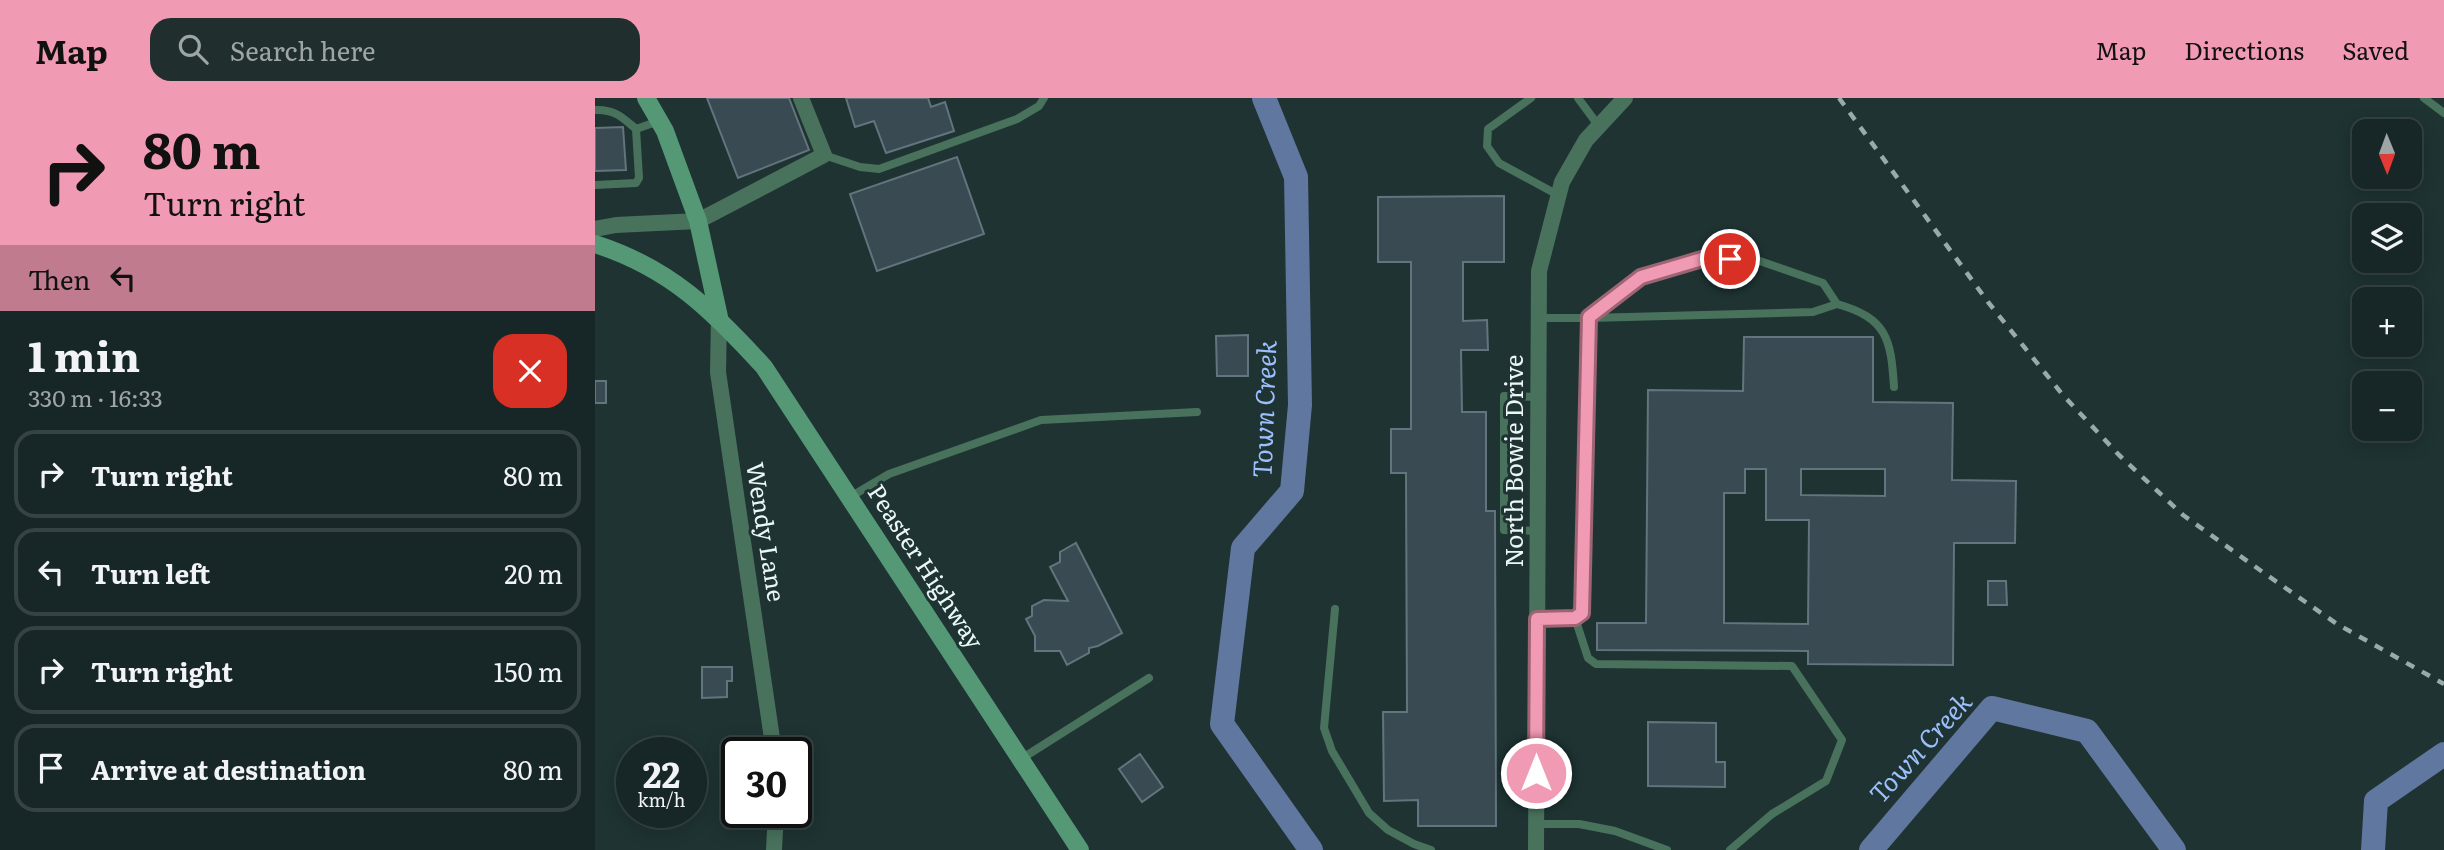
<!DOCTYPE html>
<meta charset="utf-8">
<style>
:root{--surface:#172626;--page:#202e2e;--text:#f1f3f6;--muted:#9ea5a7;--line:#364343;--accent:#f19ab3}
body{margin:0;font-family:Literata,serif;background:var(--page);color:var(--text);height:100vh;display:flex;flex-direction:column;font-size:26px;white-space:nowrap}
*{box-sizing:border-box;margin:0}
p{font-size:23px;color:var(--muted)}
.icon{flex:none;width:38px;height:38px;fill:none;stroke:currentColor;stroke-width:2;stroke-linecap:round;stroke-linejoin:round}
.map{position:relative;flex:1;overflow:hidden}
.panel{display:flex;flex-direction:column;background:var(--surface);width:595px}
.panel>*{flex:none}
.guide{background:#f19ab3;color:#111;overflow:hidden}
.needle{width:46px;rotate:179deg}
.buttons{position:absolute;left:1757px;top:21px;display:grid;gap:14px}
.buttons a{display:grid;place-items:center;width:70px;height:70px;border-radius:14px;background:var(--surface);box-shadow:0 4px 18px #0003,0 0 0 2px var(--line);font-size:35px}
.speed{position:absolute;left:21px;top:639px;display:flex;gap:14px;font-size:35px;font-weight:700;text-align:center}
.speed>*{display:grid;place-content:center;width:91px;height:91px;border-radius:50%;background:var(--surface);box-shadow:0 4px 18px #0003,0 0 0 2px var(--line);line-height:1}
.speed small{font-size:18px;font-weight:400}
.speed .limit{border:4px solid #111;border-radius:10px;background:#fff;color:#111}
.pin{position:absolute;display:grid;place-items:center;width:60px;height:60px;color:#fff;margin:-30px;border:4px solid #fff;border-radius:50%;box-shadow:0 2px 7px #0007}
.me{position:absolute;width:77px;margin:-38px;rotate:0deg;stroke-linejoin:round;filter:drop-shadow(0 0 5px #0008)}
.turn{display:flex;align-items:center;gap:24px;height:147px;padding:0 28px;font-size:32px}
.turn .icon{width:91px;height:91px;stroke-width:2.5}
.turn b{display:block;font-size:49px;line-height:60px}
.then{display:flex;align-items:center;height:66px;padding:0 28px;background:#0003;gap:14px;font-size:26px}
.round{display:grid;place-items:center;flex:none;width:74px;height:74px;border-radius:21px;background:var(--page)}
.headline{display:flex;align-items:center;justify-content:space-between;height:119px;padding:0 28px}
h1{font-size:42px;font-weight:700;line-height:52px}
ul{padding:0;list-style:none}
li{display:flex;align-items:center;gap:21px;height:88px;margin:0 14px 10px;padding:0 14px;border:4px solid var(--line);border-radius:21px}
li div{flex:1}
li b{display:block;font-size:26px}
li em{font-style:normal}
header{display:flex;align-items:center;gap:42px;box-sizing:border-box;height:98px;padding:0 35px;background:var(--accent);color:#111}
header strong{font-size:33px}
nav{display:flex;gap:38px;margin-inline-start:auto;font-size:24px}
.search{width:490px;height:63px;background:var(--page);display:flex;align-items:center;gap:18px;box-sizing:border-box;padding:0 24px;border-radius:21px;color:var(--muted);font-size:26px}
main{display:flex;flex:1;min-height:0}
.map>svg:first-child{display:block}
.lines{fill:none;stroke-linecap:round;stroke-linejoin:round}
.river{stroke:#60779f;stroke-width:24}
.building{fill:#394a52;stroke:#62747d;stroke-width:2;fill-rule:evenodd}
.lane{stroke:#49725d;stroke-width:8}
.street{stroke:#49725d;stroke-width:16}
.secondary{stroke:#549876;stroke-width:18}
.rail{stroke:#9aa9a9;stroke-width:4.5;stroke-dasharray:9 9;stroke-linecap:butt}
.route-casing{stroke:#9d6474;stroke-width:18}
.route{stroke:#f19ab3;stroke-width:12}
.labels{text-anchor:middle;stroke-width:6;stroke-linejoin:round;paint-order:stroke}
.street-label{font-size:24px;fill:#ebf7f6;stroke:#1f3333}
.water-label{font-size:26px;font-style:italic;fill:#9cc0ff;stroke:#1f3333}
</style>
<header>
<strong>Map</strong>
<div class="search"><svg class="icon" aria-label="search" viewBox="0 0 24 24"><circle cx="10" cy="10" r="6"/><path d="M15 15l6 6"/></svg>Search here</div>
<nav><a>Map</a><a>Directions</a><a>Saved</a></nav>
</header>
<main>
<section class="panel">
<div class="guide">
<div class="turn"><svg class="icon" aria-label="right" viewBox="0 0 24 24"><path d="M7 20v-9h11M14 6l5 5-5 5"/></svg><div><b>80 m</b>Turn right</div></div>
<div class="then">Then<svg class="icon" aria-label="left" viewBox="0 0 24 24"><path d="M17 20v-9H6M10 6l-5 5 5 5"/></svg></div>
</div>
<div class="headline"><div><h1>1 min</h1><p>330 m · 16:33</p></div><a class="round" style="background:#d93025;color:#fff"><svg class="icon" aria-label="close" viewBox="0 0 24 24"><path d="M6 6l12 12M18 6L6 18"/></svg></a></div>
<ul>
<li><svg class="icon" aria-label="right" viewBox="0 0 24 24"><path d="M7 20v-9h11M14 6l5 5-5 5"/></svg><div><b>Turn right</b></div><em>80 m</em></li>
<li><svg class="icon" aria-label="left" viewBox="0 0 24 24"><path d="M17 20v-9H6M10 6l-5 5 5 5"/></svg><div><b>Turn left</b></div><em>20 m</em></li>
<li><svg class="icon" aria-label="right" viewBox="0 0 24 24"><path d="M7 20v-9h11M14 6l5 5-5 5"/></svg><div><b>Turn right</b></div><em>150 m</em></li>
<li><svg class="icon" aria-label="arrive" viewBox="0 0 24 24"><path d="M6 21V4h12l-3 4 3 4H6"/></svg><div><b>Arrive at destination</b></div><em>80 m</em></li>
</ul>
</section>
<div class="map">
<svg width="1849" height="752" viewBox="0 0 1849 752">
<rect width="100%" height="100%" fill="#1f3333"/>
<g class="lines">
<path class="river" d="M669 0 701 79 705 307 697 393 648 450 627 626 716 752
M1276 752 1397 610 1492 633 1579 752
M1778 752 1781 703 1849 656"/>
</g>
<path class="building" d="M112 0H194L214 52 143 80Z
M251 0H333L336 9 350 4 359 33 291 55 279 23 260 29Z
M28 29 31 72 0 73V30Z
M362 59 389 136 282 173 255 96Z
M909 98V164H868V223L892 222 893 252H866L867 314H891V413H900L901 728H823V702L789 703 788 614H812L811 375H796V331H816V164H783V99Z
M653 237V278H622L621 238Z
M1149 239H1278V304L1358 305 1357 382 1421 383 1420 445H1359L1358 567 1213 566V553L1002 552V525H1051L1053 292 1148 293ZM1150 371H1171V422H1214L1213 526 1129 525V395H1150ZM1206 371H1290V398L1206 397Z
M0 283H11V305H0Z
M481 445 527 535 503 548 494 550V555L472 567 465 553H440V538L431 521 437 518V508L449 502 473 503 455 469 465 464V454Z
M1393 483H1411L1412 507H1393Z
M107 569H137V583H132V599L107 600Z
M1053 624 1121 625V664H1130V689L1053 688Z
M545 656 568 689 547 704 524 671Z"/>
<g class="lines">
<path class="lane" d="M936 0 893 31 892 48 904 65 963 97
M983 0 1003 27
M1829 0 1849 15
M0 12C19 11 27 19 41 31
M229 57 265 69 284 71 422 21 444 8 449 0
M0 87 41 85 44 80 41 31 64 23
M1242 206C1292 220 1296 241 1299 289
M255 399 294 376 446 322 602 314
M942 433 909 432V298L943 299
M740 511 729 630 737 653 774 715 793 732 819 746 836 752
M980 520 993 560 1001 566 1197 568 1247 642 1231 683 1177 716 1135 752
M942 521 980 520 987 515 994 220 1218 214 1242 206 1228 185 1162 162 1107 161 1046 179 994 220H943
M426 661 554 580
M941 726H984L1020 733 1072 752"/>
<path class="street" d="M0 131 21 127 103 123 229 57 206 0
M124 219 123 274 179 654
M179 752 181 714
M941 752 944 173 967 84 991 42 1030 0"/>
<path class="secondary" d="M51 0 70 33 103 123 124 219
M0 146C75 170 117 212 169 269L485 752"/>
<path class="rail" d="M1244 0 1393 204 1467 296 1524 357 1588 417 1669 475 1742 526 1849 586"/>
</g>
<g class="lines">
<defs>
<path id="route" d="M941 675 942 521 980 520 987 515 994 219 1046 179 1107 161H1135"/>
</defs>
<use href="#route" class="route-casing"/>
<use href="#route" class="route"/>
</g>
<g class="labels">
<g class="street-label">
<text transform="translate(920 363) rotate(-90)" y="8">North Bowie Drive</text>
<text transform="translate(170 434) rotate(81)" y="8">Wendy Lane</text>
<text transform="translate(330 469) rotate(57)" y="8">Peaster Highway</text>
</g>
<g class="water-label">
<text transform="translate(670 311) rotate(-88)" y="9">Town Creek</text>
<text transform="translate(1326 650) rotate(-48)" y="9">Town Creek</text>
</g>
</g>
</svg>
<div class="buttons">
<a><svg class="needle" viewBox="-14 -14 28 28"><path d="M0-13l5 13h-10z" fill="#e53935"/><path d="M0 13l5-13h-10z" fill="#9ea5a7"/></svg></a>
<a><svg class="icon" aria-label="layers" viewBox="0 0 24 24"><path d="M12 4l9 5-9 5-9-5zM3 14l9 5 9-5"/></svg></a>
<a>+</a>
<a>−</a>
</div>
<div class="speed"><div>22<small>km/h</small></div><div class="limit">30</div></div>
<div class="pin" style="left:1135px;top:161px;background:#d93025"><svg class="icon" aria-label="arrive" viewBox="0 0 24 24"><path d="M6 21V4h12l-3 4 3 4H6"/></svg></div>
<svg class="me" style="left:941px;top:675px" viewBox="-20 -20 40 40"><circle r="17" fill="#f19ab3" stroke="#fff" stroke-width="3"/><path d="M0-11L8 9 0 5-8 9z" fill="#fff"/></svg>
</div>
</main>
